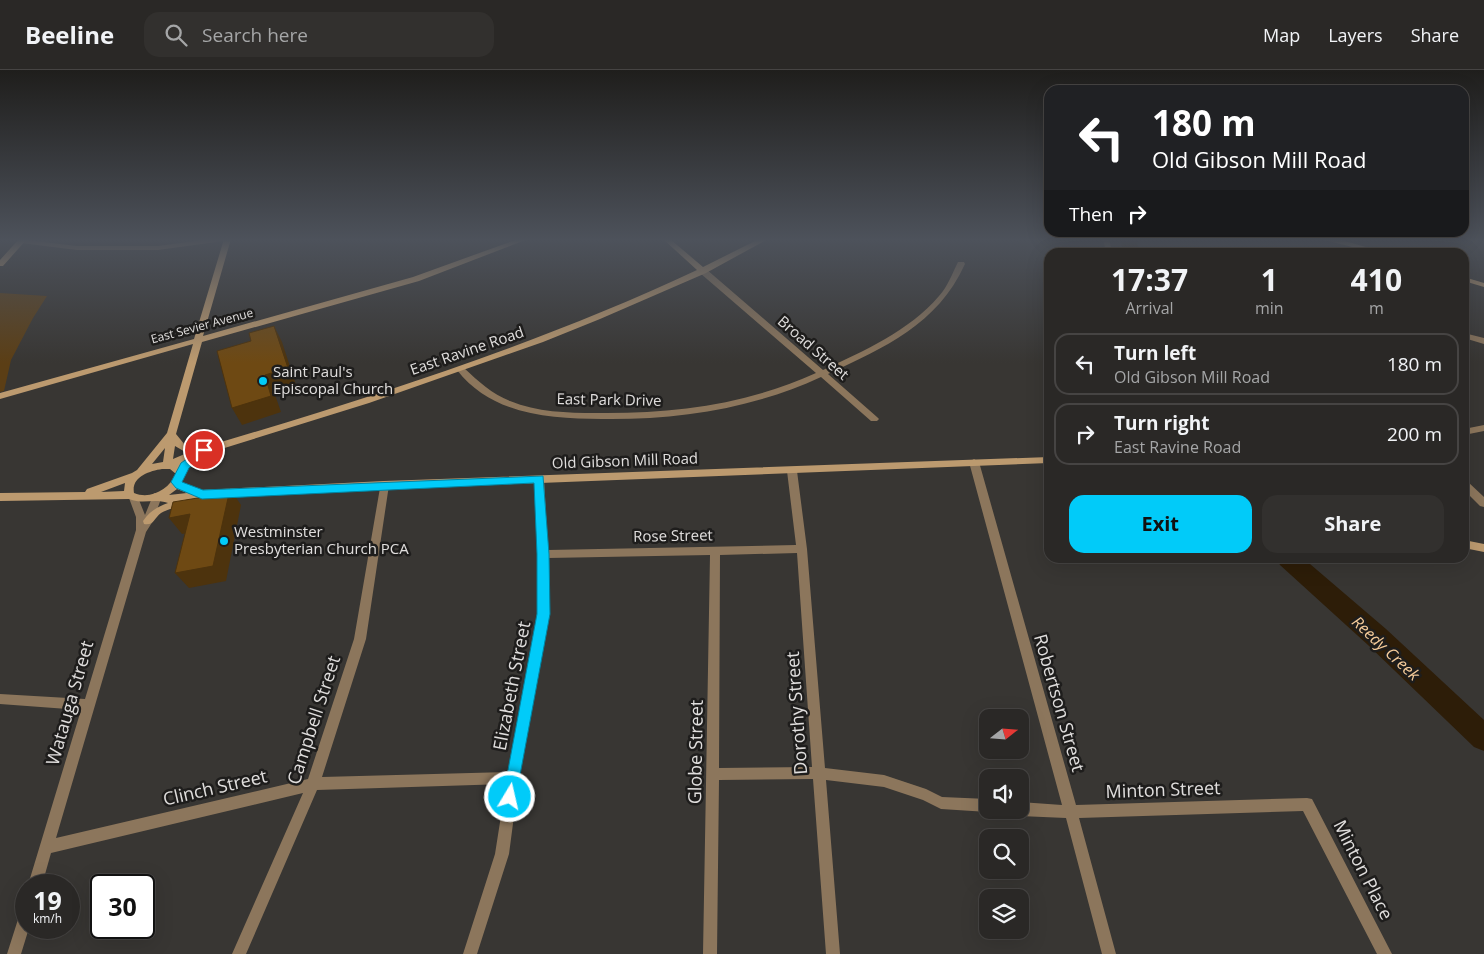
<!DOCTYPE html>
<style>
:root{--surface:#2a2826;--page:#32302e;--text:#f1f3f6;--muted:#a5a6a7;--line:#464443;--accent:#01cbf9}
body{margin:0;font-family:"Open Sans",sans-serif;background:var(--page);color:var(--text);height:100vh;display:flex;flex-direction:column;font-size:19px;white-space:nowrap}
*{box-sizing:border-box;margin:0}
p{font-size:16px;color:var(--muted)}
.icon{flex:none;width:28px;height:28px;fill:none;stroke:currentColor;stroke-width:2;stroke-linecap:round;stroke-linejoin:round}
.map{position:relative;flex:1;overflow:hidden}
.sheet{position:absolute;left:1044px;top:178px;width:425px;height:315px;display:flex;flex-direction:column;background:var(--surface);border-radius:15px;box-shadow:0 5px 20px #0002,0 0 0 1px var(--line)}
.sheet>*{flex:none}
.top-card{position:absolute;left:1044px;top:15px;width:425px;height:152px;border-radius:15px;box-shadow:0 5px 20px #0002,0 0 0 1px var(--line);background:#202124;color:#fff;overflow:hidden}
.needle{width:32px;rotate:73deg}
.buttons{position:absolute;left:979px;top:639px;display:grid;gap:10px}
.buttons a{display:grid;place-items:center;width:50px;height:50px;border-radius:10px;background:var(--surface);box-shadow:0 5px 20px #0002,0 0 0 1px var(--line);font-size:25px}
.speed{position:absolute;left:15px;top:804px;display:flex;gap:10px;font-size:25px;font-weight:700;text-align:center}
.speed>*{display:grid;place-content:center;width:65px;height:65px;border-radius:50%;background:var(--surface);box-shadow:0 5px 20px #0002,0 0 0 1px var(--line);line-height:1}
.speed small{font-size:12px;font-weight:400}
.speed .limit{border:2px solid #111;border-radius:8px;background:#fff;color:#111}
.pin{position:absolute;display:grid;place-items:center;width:42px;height:42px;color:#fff;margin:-21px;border:2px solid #fff;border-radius:50%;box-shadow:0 1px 5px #0007}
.me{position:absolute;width:55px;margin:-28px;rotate:9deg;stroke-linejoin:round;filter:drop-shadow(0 0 4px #0008)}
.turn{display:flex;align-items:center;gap:18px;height:105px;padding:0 25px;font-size:22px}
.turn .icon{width:65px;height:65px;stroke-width:2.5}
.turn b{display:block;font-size:35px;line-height:42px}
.then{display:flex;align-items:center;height:48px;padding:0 25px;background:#0003;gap:10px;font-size:19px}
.eta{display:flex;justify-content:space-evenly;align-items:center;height:85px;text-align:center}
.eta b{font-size:30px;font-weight:700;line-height:35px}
.primary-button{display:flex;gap:10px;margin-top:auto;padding:10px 25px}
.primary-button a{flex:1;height:58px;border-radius:15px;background:var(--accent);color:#111;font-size:20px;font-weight:700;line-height:58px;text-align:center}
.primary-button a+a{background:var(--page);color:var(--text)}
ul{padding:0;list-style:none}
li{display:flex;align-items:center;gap:15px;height:62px;margin:0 10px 8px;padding:0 15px;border:2px solid var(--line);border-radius:15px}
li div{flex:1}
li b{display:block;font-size:19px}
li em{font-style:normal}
header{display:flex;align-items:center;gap:30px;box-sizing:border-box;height:70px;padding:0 25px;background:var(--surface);border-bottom:1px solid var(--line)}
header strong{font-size:24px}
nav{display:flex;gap:28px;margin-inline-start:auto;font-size:18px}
.search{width:350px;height:45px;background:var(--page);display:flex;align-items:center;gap:12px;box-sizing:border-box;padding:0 18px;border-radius:15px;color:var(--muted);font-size:19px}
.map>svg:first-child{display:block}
.green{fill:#5b3e15}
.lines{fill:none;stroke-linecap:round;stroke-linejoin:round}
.river{fill:#2d1d08;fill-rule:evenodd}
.street{fill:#8c765c;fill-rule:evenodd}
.secondary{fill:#bc9a6f;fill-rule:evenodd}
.shaded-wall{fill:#4d330d}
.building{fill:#6e4913;stroke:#4d330d}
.route{fill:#01cbf9;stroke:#0184a2}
.poi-dot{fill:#01cbf9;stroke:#1e1d1c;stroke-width:2}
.labels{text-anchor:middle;stroke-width:5;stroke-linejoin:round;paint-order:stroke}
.far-street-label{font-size:12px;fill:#e0dedd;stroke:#1e1d1c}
.street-label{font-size:15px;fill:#e0dedd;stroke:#1e1d1c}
.poi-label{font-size:15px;fill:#e0dedd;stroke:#1e1d1c;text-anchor:start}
.water-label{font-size:16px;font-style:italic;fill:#f5cb99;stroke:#1e1d1c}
.near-street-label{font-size:18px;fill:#e0dedd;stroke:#1e1d1c}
</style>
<header>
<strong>Beeline</strong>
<div class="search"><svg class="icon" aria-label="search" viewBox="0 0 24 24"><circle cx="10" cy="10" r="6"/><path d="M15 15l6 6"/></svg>Search here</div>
<nav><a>Map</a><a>Layers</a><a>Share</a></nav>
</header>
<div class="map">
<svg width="1484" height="884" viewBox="0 0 1484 884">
<rect width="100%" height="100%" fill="#383633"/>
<path class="green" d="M0 223 47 226 33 248 11 290 4 321 0 322Z"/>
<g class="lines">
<path class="river" d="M1121 169H1137L1138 178 1141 182H1125L1122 178Z
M1276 488H1303L1386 559 1484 650V681L1474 677 1368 575 1280 495Z"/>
<path class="street" d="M18 169 77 176H158L209 169H228L224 171 158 180H77L21 173 17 171Z
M1103 169H1109L1112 182H1106Z
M958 192H964L965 194C937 255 885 277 828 304L877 347 879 349 877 351H871L821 307C752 339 677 350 602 349 550 349 492 345 457 300L461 297 464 298C478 311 492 324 510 331 537 342 567 343 596 343 672 344 746 335 816 303L700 203V199H706L823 300C864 281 909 261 939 226 948 216 952 204 958 192Z
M1464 263 1484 268V274L1464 268Z
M1484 355V361L1464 365V359Z
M974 389 979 392 1076 735 1307 728 1312 729 1392 884H1377L1303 741 1079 748 1116 884H1102L1066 748 1020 746 1015 744 1014 740H1020V732L1062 735 969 392Z
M792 398 797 401 807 479 825 698 884 705 926 719 942 727 988 729V740H993L988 742 941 739 923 730 884 717 826 710 840 884H826L813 709 719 710 717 884H703L710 485 548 488 549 544 519 708 509 784 477 884H463L495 784 506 714 317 720 246 884H232L303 723 51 783 42 815H28L81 640 0 634V624L85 629 136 460V447L129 428 131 425H137L145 445 154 423H160L162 426 153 451 146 462 56 768 308 709 354 569 381 412 384 411 389 415 366 569 322 707 508 702 537 544 538 484 534 409 536 407H542L544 409 548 480 796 475 787 401ZM797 483 812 697 719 698 720 485Z
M1464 411H1467L1484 427V437L1480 436 1464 420Z
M26 838V858H29L21 884H7L21 840Z"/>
<path class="secondary" d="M19 169H27L3 196H0V190Z
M224 169H231L203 266 413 207 518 169H528L419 211 202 272 176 364 185 375 201 378C370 328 537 275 697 200L663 169H670L703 197 759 169H768L706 203 600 249 543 272 369 333 202 385 201 388 188 397 182 412 183 414 202 420 384 411 1049 387V393L384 419 202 428 186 430 185 434C178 437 168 439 161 443 154 448 154 456 144 454L143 451C150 441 157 437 168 433 153 428 144 435 129 429L0 431V423L85 422 87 419 132 403 137 400 167 363 193 274 0 329V323L194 269ZM175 376 187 383 173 389ZM165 378 163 392 152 394ZM162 399H170L176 404C169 419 151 430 134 423 131 407 149 401 162 399ZM125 413 124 421 101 422ZM177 419 187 423 169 425Z
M1320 169H1338L1383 182H1373Z
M1464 207 1484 213V217L1464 211Z
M1464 470 1484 474V482L1464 478Z"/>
</g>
<path class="shaded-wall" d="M274 256 282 272 296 315 274 322 281 342 242 355 232 338Z
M230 419 241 435 226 511 189 518 175 503Z
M190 444 203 460 182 464 169 448Z"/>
<path class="building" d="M274 256 288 298 265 305 271 326 232 338 217 281 251 271 249 263Z
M230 419 213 496 175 503 190 444 169 448 173 432 210 426 211 422Z"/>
<linearGradient id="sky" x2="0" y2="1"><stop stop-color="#1f1e1c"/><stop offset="0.58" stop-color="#4d525b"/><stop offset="1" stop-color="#4d525b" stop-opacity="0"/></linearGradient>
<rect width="1484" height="293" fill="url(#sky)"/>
<path class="route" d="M204 377 210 380 208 383 189 398 182 412 203 420 543 406 549 484 550 544 515 732 510 734 505 732 503 727 537 544V484L534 413 202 429 176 418 171 412 181 393Z"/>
<g class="poi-dot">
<circle cx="263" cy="311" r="5"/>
<circle cx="224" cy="471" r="5"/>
</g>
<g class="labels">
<g class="far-street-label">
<text transform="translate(202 256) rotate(-15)" y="4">East Sevier Avenue</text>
</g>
<g class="street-label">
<text transform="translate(813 278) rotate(41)" y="5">Broad Street</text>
<text transform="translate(467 281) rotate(-19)" y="5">East Ravine Road</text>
<text transform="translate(609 330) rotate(1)" y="5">East Park Drive</text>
<text transform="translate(625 391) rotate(-2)" y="5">Old Gibson Mill Road</text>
<text transform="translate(673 466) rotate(-1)" y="5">Rose Street</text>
</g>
<g class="poi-label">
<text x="273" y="307">Saint Paul's<tspan x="273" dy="17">Episcopal Church</tspan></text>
<text x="234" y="467">Westminster<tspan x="234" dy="17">Presbyterian Church PCA</tspan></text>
</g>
<g class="water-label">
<text transform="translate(1386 578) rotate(43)" y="6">Reedy Creek</text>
</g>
<g class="near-street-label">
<text transform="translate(512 616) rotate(-79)" y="6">Elizabeth Street</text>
<text transform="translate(70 633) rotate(-74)" y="6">Watauga Street</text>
<text transform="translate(1059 633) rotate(74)" y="6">Robertson Street</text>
<text transform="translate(797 643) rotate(-94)" y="6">Dorothy Street</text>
<text transform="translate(314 650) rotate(-72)" y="6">Campbell Street</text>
<text transform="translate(696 682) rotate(-89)" y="6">Globe Street</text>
<text transform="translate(215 718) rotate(-13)" y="6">Clinch Street</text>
<text transform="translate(1163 720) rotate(-2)" y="6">Minton Street</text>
<text transform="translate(1363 800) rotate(63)" y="6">Minton Place</text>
</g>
</g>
</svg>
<div class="buttons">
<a><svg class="needle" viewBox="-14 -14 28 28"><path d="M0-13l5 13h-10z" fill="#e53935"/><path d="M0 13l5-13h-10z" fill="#a5a6a7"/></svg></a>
<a><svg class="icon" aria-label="sound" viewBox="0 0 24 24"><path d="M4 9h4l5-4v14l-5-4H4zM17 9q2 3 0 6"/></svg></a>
<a><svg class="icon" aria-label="search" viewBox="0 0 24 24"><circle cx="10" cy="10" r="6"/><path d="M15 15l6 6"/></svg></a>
<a><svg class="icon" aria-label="layers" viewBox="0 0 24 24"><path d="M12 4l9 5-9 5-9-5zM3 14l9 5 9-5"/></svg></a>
</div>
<div class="speed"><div>19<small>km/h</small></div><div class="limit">30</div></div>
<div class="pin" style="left:204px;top:380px;background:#d93025"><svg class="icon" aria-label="arrive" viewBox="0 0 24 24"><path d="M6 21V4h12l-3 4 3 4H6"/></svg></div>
<svg class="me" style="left:510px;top:727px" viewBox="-20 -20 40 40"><circle r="17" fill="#01cbf9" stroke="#fff" stroke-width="3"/><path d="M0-11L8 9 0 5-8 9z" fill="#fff"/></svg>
<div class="top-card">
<div class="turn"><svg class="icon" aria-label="left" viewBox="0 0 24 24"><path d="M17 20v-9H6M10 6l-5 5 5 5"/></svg><div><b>180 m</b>Old Gibson Mill Road</div></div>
<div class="then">Then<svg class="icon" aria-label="right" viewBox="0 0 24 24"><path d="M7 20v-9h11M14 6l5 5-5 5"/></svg></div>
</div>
<section class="sheet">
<div class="eta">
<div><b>17:37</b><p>Arrival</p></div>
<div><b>1</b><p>min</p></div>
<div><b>410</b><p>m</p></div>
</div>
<ul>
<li><svg class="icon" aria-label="left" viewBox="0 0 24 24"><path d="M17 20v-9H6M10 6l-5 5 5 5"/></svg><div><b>Turn left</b><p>Old Gibson Mill Road</p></div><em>180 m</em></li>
<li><svg class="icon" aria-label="right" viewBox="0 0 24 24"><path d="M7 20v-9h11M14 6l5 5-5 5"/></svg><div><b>Turn right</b><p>East Ravine Road</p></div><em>200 m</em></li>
</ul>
<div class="primary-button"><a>Exit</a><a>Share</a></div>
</section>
</div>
